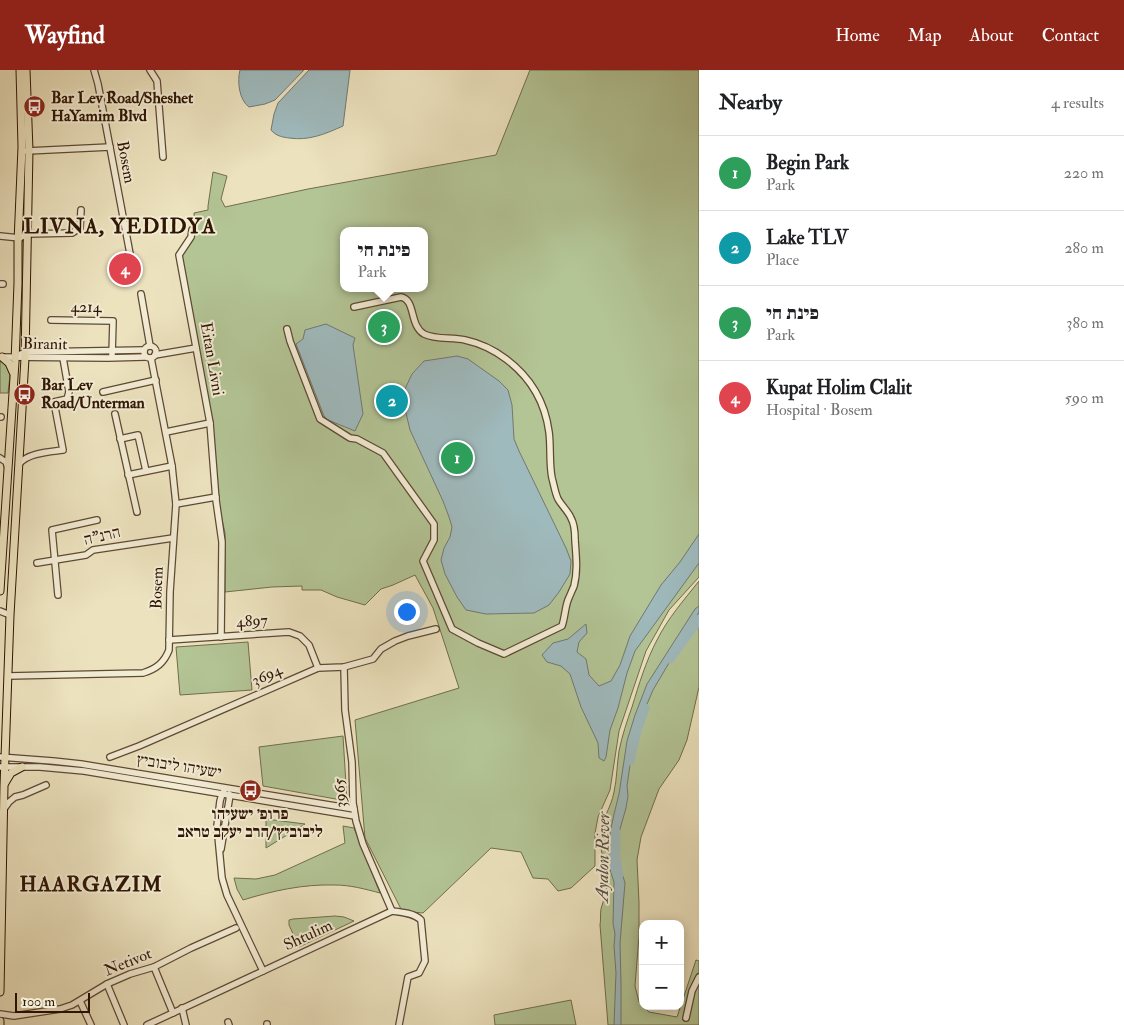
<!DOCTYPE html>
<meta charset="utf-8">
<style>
body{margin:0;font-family:"IM FELL Double Pica","Frank Ruhl Libre",serif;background:#f2f2f2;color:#202124}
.controls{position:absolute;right:15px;bottom:15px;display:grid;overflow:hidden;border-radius:10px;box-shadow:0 2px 12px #0003}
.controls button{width:45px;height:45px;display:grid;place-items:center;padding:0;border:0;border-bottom:1px solid #e0e0e0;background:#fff;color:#202124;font:25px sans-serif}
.scale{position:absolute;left:15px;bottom:12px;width:75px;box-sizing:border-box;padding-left:5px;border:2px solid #2f1603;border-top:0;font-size:14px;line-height:18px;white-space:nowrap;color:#2f1603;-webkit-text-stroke:4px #f3ecd5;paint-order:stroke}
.you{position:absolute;left:406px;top:541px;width:18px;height:18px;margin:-12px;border:4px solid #fff;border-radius:50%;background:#1a73e8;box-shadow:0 0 0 8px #1a73e833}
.badge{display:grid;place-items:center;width:32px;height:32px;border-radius:50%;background:#8f2418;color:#fff;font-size:16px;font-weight:700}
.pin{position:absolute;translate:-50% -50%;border:2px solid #fff;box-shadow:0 1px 5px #0006}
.popup{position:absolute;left:340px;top:157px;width:88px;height:65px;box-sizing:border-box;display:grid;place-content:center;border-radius:10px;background:#fff;filter:drop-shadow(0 1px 4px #0005);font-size:16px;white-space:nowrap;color:#757577}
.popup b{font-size:19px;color:#202124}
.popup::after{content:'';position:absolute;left:50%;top:100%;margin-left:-10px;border:10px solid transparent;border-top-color:#fff}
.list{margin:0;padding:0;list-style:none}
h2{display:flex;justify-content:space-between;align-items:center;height:65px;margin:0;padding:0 20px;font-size:21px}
h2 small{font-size:16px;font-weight:400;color:#757577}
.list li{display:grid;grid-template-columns:32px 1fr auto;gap:15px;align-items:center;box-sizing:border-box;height:75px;padding:0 20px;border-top:1px solid #e0e0e0}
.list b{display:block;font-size:19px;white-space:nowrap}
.list p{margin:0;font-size:16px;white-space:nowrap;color:#757577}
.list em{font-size:16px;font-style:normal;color:#757577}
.map{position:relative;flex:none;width:699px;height:955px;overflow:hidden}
header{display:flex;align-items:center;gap:30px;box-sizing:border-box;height:70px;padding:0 25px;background:#8f2418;color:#fff}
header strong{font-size:24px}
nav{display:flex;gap:28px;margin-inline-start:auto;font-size:18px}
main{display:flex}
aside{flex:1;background:#fff}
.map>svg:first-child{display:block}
.green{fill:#b3c495;stroke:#716d4c;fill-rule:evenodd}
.water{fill:#9fbabd;stroke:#727873}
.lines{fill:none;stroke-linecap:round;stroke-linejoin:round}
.river{stroke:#9fbabd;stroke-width:9}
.minor-casing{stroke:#5e4932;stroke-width:8}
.major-casing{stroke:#2f1603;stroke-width:9}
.minor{stroke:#f3ecd5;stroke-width:5.5}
.major{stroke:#ece2be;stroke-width:7}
.labels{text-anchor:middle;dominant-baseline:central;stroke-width:4;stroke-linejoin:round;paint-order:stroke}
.poi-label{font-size:16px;font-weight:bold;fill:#2f1603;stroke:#f3ecd5;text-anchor:start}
.street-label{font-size:16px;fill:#2f1603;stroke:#f3ecd5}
.water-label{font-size:18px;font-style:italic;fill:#564f44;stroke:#f3ecd5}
.district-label{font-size:21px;font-weight:bold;letter-spacing:1px;fill:#2f1603;stroke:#f3ecd5}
</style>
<header>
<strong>Wayfind</strong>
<nav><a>Home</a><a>Map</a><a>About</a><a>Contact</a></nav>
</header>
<main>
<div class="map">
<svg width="699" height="955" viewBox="0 0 699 955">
<rect width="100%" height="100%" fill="#ece2be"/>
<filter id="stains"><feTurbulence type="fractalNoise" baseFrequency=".004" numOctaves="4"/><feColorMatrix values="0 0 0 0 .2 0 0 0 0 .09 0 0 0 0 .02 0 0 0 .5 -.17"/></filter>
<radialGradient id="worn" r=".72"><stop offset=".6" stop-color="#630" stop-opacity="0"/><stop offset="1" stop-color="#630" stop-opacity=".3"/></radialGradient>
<g class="green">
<path d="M530,0H699V507L669,540L646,581L619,661L610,720L598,747L595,763V796L571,818L558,821L548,809L533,808L521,782L491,778L423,843L402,841L365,768L355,650L459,618L433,538L415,505L393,515L381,519L365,535L337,527L321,520H302V516L272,517L225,522V463L217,427L212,353L181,185C195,169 195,164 194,143L208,140V136L213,102L227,106L221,129L225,137L308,119L496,85ZM344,161H424V218H344Z"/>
<path d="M0,291L5,294L10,305L8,323H0Z"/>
<path d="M699,511V617L687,670L679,690L659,719L641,767L637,790L639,832V866L635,916L639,932L649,942L677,947L696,890L699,891V955H608L600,855C601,850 600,844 601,839C603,831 607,822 607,814C608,798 600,784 600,769C600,751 611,739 614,722C617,708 617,694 619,681C622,666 627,651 632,637C639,614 646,591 657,570C668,548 684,530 699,511Z"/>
<path d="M248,572L252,620L180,625L176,577Z"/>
<path d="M343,666L347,731L263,716L259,677Z"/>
<path d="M266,749L305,754L266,778Z"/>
<path d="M343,756L354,758L380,823C365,819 350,815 335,815C303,814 272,821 243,830L237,819L234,808L256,809L275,805L345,773Z"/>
<path d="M335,846L344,847L354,851L299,877L289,855V850L293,849Z"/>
<path d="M571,930L576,955H495L494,945Z"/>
</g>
<g class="water">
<path d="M240,0H304L275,30L265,34L249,37C239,30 237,11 240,0Z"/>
<path d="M309,0H350L343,56C325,64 309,71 289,68C282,67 276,66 271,60L274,44L278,33Z"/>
<path d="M326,254L355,268L353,275L363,344L355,361L328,350L324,346L296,274L303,269L305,260Z"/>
<path d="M457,286L468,289L499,311L508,320L512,335L514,369L519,381L566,478L571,491L570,504L559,522L549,535L534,543L486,544L466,540L457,527L445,504L441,490L444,478L450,467L452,457L449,447L443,431L410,360L405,339L404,321L412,304L424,291Z"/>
<path d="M699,464V493L635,581L627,603L618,638L610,660L606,687L604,691L599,688L598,673L581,637L570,604L561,596L547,592L542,585L553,573L568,569L586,554L587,563L579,572L577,582L586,589L589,605L599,616L611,611L620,595L630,566L661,515L680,492Z"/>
<path d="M699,536V542L653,620L633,667L631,688L627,716L628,726L626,738L618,766L614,784V788L623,806L625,813L620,873L621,913V955H614L616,903L614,876L615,864L613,853L614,812L607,791L610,763L614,744L619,724L627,671L635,645L647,614L695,539Z"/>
</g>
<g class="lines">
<g class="river">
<path d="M670,589L699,549"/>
<path d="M630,691L637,661L645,638"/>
<path d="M616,762V787L619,806"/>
</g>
<defs>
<g id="minor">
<path d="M94,0L98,14L131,189"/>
<path d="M150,0L157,11L163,87"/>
<path d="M27,81L110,77"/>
<path d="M192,160L191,167L179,185L210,353L216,430L222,472L221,567"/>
<path d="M0,166L20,168"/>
<path d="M19,168L28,164L72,163L80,158L81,140"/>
<path d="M0,214H3"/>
<path d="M141,224L150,276"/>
<path d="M51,250L113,251L112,285"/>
<path d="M287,259L290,271L320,349L350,368L357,369L383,383L434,454V470L423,491L452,559L478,573L504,584L562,556C565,547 565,538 568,530C570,525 572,521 574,516C578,501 576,485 575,470C575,463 575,455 571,448C568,441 562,436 558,429C555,423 554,415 552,408C549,393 551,377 549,362C545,332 530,307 506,289C494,280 479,273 465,270C452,267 436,270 424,264C409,255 416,230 401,227L354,237"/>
<circle cx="150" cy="282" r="6"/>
<path d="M21,284L29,282L144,280"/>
<path d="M155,285L196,278"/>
<path d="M0,287L108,288L145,287"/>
<path d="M103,322L156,310"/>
<path d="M115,344L137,442"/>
<path d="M0,347H1"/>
<path d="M166,362L210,353"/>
<path d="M120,369L138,365L146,401"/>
<path d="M0,388L6,392L8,398"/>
<path d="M19,394C28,383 48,382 63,380L54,332L67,329L69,322L63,288"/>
<path d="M128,405L172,396"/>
<path d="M176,434L216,427"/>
<path d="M37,493L86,485L93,480L173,468"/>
<path d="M58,525L52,460L97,450"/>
<path d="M0,541L10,545"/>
<path d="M169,570L289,562L300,566L309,575L318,598"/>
<path d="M344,597L345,640L352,692L353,733L356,751L363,774L392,841"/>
<path d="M8,606L143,603C156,599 164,593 169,580L170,522L176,434L172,396L151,288"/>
<path d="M0,687L53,691L81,694L354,739"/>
<path d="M110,687L139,676L318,598L344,597L373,589L381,579L395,571L408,566L436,559"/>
<path d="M0,697H40L84,701L355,746"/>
<path d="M224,721L222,724L220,731L217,756L222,808L227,825L263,901"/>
<path d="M4,739L9,732L15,727L23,725L46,715"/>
<path d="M221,779L230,725L229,724"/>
<path d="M154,897L173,943"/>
<path d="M107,914L124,955"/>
<path d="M80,931L91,955"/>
<path d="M182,938L186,955"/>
<path d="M0,944L14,946L60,939L72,935L107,914L130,904L154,897L191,878L236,858"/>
<path d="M686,948L692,921L699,907"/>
<path d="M228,952L229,955"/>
<path d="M267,954V955"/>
<path d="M147,955L392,841C401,842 414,843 421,850L425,891L419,903L408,907L399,955"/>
</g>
<g id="major">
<path d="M2,287L9,293L13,302"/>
<path d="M0,521L15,292L18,213V172L22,77L20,0"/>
<path d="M5,713L11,703L22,697"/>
<path d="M0,922L4,716L10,545L25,288L29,80L26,0"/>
<path d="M0,951V955"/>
</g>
</defs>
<use href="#minor" class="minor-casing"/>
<use href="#major" class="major-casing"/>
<use href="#minor" class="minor"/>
<use href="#major" class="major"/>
</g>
<defs>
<symbol id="bus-disc" viewBox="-11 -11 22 22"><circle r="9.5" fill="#8f2418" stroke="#f3ecd5"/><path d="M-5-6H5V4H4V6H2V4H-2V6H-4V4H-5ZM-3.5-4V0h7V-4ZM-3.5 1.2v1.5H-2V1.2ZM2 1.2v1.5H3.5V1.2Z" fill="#fff"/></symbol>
</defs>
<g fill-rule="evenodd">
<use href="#bus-disc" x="22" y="24" width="25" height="25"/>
<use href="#bus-disc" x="12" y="312" width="25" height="25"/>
<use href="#bus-disc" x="238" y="708" width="25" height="25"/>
</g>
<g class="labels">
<g class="poi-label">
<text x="51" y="28">Bar Lev Road/Sheshet<tspan x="51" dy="18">HaYamim Blvd</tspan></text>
<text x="41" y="315">Bar Lev<tspan x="41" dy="18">Road/Unterman</tspan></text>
<text x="250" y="744" text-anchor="middle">פרופ׳ ישעיהו<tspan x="250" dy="18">ליבוביץ׳/הרב יעקב טראב</tspan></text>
</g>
<g class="street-label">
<text transform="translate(126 92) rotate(79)">Bosem</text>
<text transform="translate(86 237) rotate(1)">4214</text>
<text transform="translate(45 274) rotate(1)">Biranit</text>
<text transform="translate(212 289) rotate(80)">Eitan Livni</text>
<text transform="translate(102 466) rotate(-13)">הרנ"ה</text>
<text transform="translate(157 518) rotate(-88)">Bosem</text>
<text transform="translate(252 551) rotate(-4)">4897</text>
<text transform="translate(267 605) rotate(-24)">3694</text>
<text transform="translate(179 696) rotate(9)">ישעיהו ליבוביץ</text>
<text transform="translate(340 723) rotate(-93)">3965</text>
<text transform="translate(308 865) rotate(-25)">Shtulim</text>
<text transform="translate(128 892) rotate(-22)">Netivot</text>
</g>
<g class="water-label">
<text transform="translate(603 787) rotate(-89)">Ayalon River</text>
</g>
<g class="district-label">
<text x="120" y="156">LIVNA, YEDIDYA</text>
<text x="91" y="814">HAARGAZIM</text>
</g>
</g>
<rect width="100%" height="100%" filter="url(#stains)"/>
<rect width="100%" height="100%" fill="url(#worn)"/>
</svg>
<div class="controls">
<button>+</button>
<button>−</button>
</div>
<div class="scale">100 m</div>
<div class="you"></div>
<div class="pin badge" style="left:457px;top:388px;background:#2e9e5b">1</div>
<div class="pin badge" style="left:392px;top:331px;background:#0f9aa8">2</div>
<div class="pin badge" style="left:384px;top:257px;background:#2e9e5b">3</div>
<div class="popup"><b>פינת חי</b>Park</div>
<div class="pin badge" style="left:125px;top:199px;background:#e0444e">4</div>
</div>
<aside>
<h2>Nearby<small>4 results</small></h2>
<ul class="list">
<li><span class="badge" style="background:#2e9e5b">1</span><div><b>Begin Park</b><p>Park</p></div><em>220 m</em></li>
<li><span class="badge" style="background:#0f9aa8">2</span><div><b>Lake TLV</b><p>Place</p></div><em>280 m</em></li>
<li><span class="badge" style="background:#2e9e5b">3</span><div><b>פינת חי</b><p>Park</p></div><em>380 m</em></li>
<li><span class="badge" style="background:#e0444e">4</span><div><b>Kupat Holim Clalit</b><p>Hospital · Bosem</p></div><em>590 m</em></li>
</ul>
</aside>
</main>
